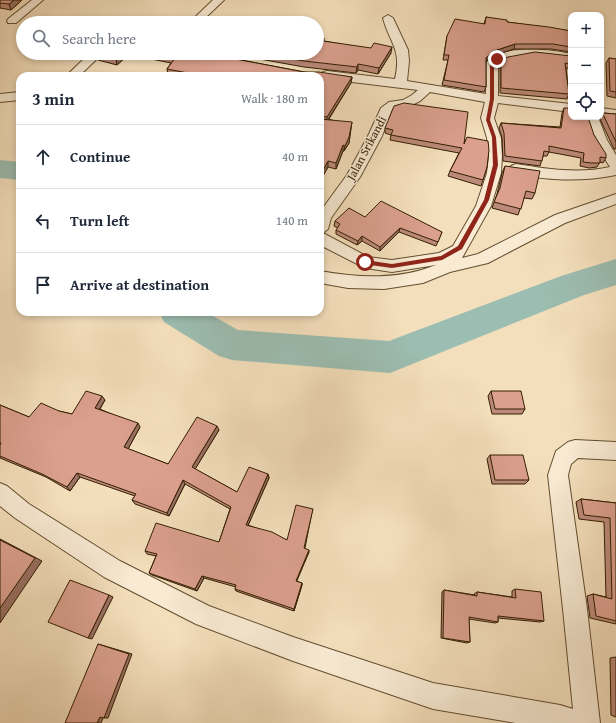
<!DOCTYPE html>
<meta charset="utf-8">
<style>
body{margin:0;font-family:"Gentium Book Plus",serif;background:#f6f6f7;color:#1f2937}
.controls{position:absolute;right:12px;top:12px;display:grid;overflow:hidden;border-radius:8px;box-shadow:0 2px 6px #0003}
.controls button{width:36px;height:36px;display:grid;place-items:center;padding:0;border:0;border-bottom:1px solid #e0e1e3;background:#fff;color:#1f2937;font:20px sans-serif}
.stop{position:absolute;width:12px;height:12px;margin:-9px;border:3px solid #8f2418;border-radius:50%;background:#fff}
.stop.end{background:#8f2418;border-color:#fff;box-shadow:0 1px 4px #0008}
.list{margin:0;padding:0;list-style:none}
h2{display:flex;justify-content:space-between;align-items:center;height:52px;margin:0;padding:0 16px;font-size:17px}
h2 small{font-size:13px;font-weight:400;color:#747a83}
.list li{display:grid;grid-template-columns:26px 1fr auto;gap:12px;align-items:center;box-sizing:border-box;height:64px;padding:0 16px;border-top:1px solid #e0e1e3}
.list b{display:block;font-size:15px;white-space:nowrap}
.list em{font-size:13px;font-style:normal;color:#747a83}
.icon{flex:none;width:22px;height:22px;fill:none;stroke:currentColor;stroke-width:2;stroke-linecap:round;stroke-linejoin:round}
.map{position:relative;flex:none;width:616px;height:723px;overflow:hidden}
.search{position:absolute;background:#fff;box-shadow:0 2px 6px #0003;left:16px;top:16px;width:308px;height:44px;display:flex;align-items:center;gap:10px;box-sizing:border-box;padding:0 14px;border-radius:22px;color:#747a83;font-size:15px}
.panel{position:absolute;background:#fff;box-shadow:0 2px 6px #0003;left:16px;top:72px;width:308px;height:244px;border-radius:12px}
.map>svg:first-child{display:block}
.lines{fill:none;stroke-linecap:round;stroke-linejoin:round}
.river{fill:#9cbdb1;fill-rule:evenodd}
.street-casing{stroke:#634e2f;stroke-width:2}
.street{fill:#f8ead3;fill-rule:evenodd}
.wall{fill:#bc8a7a;stroke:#331e00}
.shaded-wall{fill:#997063;stroke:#331e00}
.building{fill:#dba08e;stroke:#331e00}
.route{fill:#8f2418}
.labels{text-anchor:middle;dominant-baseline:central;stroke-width:3;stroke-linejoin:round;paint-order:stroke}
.far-street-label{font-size:12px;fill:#331e00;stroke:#f8ead3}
</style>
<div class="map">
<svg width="616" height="723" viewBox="0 0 616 723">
<rect width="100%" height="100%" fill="#f4dfbc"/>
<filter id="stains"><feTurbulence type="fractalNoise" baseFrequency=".005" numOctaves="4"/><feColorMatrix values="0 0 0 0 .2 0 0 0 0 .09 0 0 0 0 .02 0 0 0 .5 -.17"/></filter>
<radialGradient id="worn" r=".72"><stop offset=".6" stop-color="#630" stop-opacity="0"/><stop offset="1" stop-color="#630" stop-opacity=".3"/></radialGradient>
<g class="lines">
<g class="river">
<path d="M0,160L20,162V180L0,178Z"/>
<path d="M616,259V285L584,295L390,373L232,360L219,356L164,322L159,312H206L238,330L389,341L561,276Z"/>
</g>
<defs>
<g id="street">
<path d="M32,0H43L16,23H8L7,21L8,19Z"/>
<path d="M213,0H224L200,23H189Z"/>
<path d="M388,15L393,18L408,50L409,61L407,81L486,94V63C500,44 551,49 571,54V60C549,55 518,52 498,64V96L571,104V112L498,103L494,118L501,138L502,156L501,173L491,206L462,258L478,254L555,215L616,194V204L565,223L488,263L450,272L423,283L384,289L348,288L320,283V271C359,278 399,280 436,265L392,272L365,268L320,245V212L347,175L368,136L381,108L389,102L403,100L412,95L418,90L327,79L323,78L321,75L323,72L327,71L395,79C402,49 390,44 383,18ZM430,92L485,102L481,118L487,138L489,156L487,173L476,206L453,246L439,253L392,260L368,257L323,233L328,229L331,218L360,177L382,136L392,110L410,106L420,101Z"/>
<path d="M90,53H103L79,76H66Z"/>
<path d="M20,92V100L0,102V94Z"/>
<path d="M601,108L616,110V118L601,116Z"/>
<path d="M586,117H598L607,140L616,155V175C582,182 544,181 511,172L509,169L511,166L516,164C547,169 579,174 610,167L593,140Z"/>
<path d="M575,440L616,442V460L578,458L571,464L568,475L587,609L600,723H516L433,709L293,661L196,624L104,577L15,518L0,506V483L7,486L29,504L120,561L209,606L293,637L433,683L560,705L573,709L563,609L548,475L556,451L568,442Z"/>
</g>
</defs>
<use href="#street" class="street-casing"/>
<use href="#street" class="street"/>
</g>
<g class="wall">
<path d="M0,0H22L11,10L0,8Z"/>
<path d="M486,17L507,22L571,31V52L551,49H514L492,56L486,62V87L484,92L442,85L448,60H443L447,36L484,24Z"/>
<path d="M324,38V41L391,53L378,74L358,70L356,73L304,67L226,53H317Z"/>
<path d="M130,53L117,65L98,60L96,54Z"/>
<path d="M132,53H204L304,72L352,77L351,83L329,119L351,127L349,143L344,151H343L336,169L328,167L320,181V76H174L168,75L167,69L171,63L132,55Z"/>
<path d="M571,56V69L566,68L569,94L567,99L500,93V65L501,60Z"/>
<path d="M609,58L616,59V98L607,96L606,63Z"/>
<path d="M564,108L594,135L606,158L603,163L600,162L597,167L589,168L580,166L581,158L549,152L547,156H543L540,166L503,161L502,138L499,128L501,123L560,127L562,113Z"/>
<path d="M601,110L603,113L616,114V149H614L599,117H601Z"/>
<path d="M385,128L464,144L487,167L481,186L448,176L450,171L459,153L390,140L391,135L385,133Z"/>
<path d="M505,166L535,193L532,199L524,198L518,215L492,208L497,194L502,173Z"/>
<path d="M365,217L442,232L436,246L399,232L380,251L362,241L357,245L336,234V230L338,228L334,226L335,221Z"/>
<path d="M491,391L525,409L522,414H492L488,396Z"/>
<path d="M105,400L100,409L140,427L128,449L168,464L219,430L195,469L237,492L268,474L269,478L248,525L287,540L313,509L312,512L305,548L309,552L296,581L302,583V585L294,611L236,591L235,589L236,587L204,578L197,591L152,575L149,573L156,556L147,554L145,551L219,542L230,509L185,484L169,516L135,504L132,500L135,496L80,477L70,491L46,477L0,458V405L29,417L59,411L72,414Z"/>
<path d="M490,455L529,480L525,484H492L487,459Z"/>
<path d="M581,499L616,503V624L590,618L587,596L593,594L606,597L604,522L579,519L576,502Z"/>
<path d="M515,589L544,621L540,622L498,618V622L495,623L469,619L470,642L467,643L441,638L442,592L444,590L475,595L474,594L477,592L512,597V591Z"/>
<path d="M616,657V717L611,715L610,658Z"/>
</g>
<g class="shaded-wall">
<path d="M14,0H22L11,10L9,4Z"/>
<path d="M515,44L514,49L492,56L484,63L486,58L494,51Z"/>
<path d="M392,47L391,53L378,74L379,68Z"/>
<path d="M122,53H130L117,65L116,59Z"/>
<path d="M358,64V70L356,73L357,67Z"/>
<path d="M352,77L351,83L326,123L327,117Z"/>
<path d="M352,122L349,143L344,151L345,146Z"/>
<path d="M343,145V151L336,169V163Z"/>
<path d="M328,161V167L320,181V176Z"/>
<path d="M400,228L399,232L380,251V247Z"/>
<path d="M362,236V241L357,245L358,241Z"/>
<path d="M102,396L105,400L98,412L95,408Z"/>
<path d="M138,423L140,427L127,451L124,447Z"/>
<path d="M217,426L219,430L194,471L192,467Z"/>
<path d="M77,473L80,477L70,491L67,487Z"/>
<path d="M268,474L269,478L247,528L246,525Z"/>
<path d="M183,480L185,484L169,516L167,513Z"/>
<path d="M0,539L42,561L0,623Z"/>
<path d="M309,550V552L296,583V581Z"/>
<path d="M202,576L204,578L197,591L195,589Z"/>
<path d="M302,583V585L294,611V609Z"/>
<path d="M109,595L113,597L92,639L88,638Z"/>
<path d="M98,644L132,654L108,718H104Z"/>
<path d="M104,716L101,723H97L100,717Z"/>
</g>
<g class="building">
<path d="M0,0H14L9,4L0,3Z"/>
<path d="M486,17L507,20V22L549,27L571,31V47L553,44H515L494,51L486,58V87L444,80L449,55H444L447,36L455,19L485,24Z"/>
<path d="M163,18L189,23H158Z"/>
<path d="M317,37L324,38L323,41L371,48L374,43L392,47L379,68L358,64L357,67L304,61L260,53H317Z"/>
<path d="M535,52L571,56V64L565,63L569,94L501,88V60L508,57Z"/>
<path d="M97,53H122L116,59L96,54Z"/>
<path d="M149,53H204L304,72H319L352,77L327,117L320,116V76H186L188,73L167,69L175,58Z"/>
<path d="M609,58L616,59V92L610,91Z"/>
<path d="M404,103L468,112L464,144L467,137L488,141L489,150L487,167L483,180L450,171L462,148L391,135L393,130L385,128L394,106Z"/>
<path d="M564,108H571V117H588L594,135L606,154V158L600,157V163H591L583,162L584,153L549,146V152L544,151L542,161L505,156L504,133L501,123L561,128Z"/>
<path d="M601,110H602L603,113L616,114V142Z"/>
<path d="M320,119L352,122L349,137L345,146L343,145L336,163L328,161L320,176Z"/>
<path d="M505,166L540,171L535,193L526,191L521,209L494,202L500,188Z"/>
<path d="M381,201L442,232L438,242L400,228L380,247L362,236L358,241L336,230L340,224L335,221L349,208L365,217Z"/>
<path d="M86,391L102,396L95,408L138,423L124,447L168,464L197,417L217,426L192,467L237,492L249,467L268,474L246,525L272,532L287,540L296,505L313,509L304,548L309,550L296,581L302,583L294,609L235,589L236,585L202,576L195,589L149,573L157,554L145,551L156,523L219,542L231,507L183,480L167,513L132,500L136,494L77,473L67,487L42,474L0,456V445L1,443H0V405L29,417L41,403L59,411L72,414Z"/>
<path d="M491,391H521L525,409H495Z"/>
<path d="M490,455H523L529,480H495Z"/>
<path d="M581,499L616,503V621L596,616L593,594L612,599L610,518L584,515Z"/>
<path d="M0,540L35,558L0,608Z"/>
<path d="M70,580L109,595L88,638L48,622Z"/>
<path d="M515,589L541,592L544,621L498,616V622L469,617L470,642L443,638L444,590L477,596V592L516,598Z"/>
<path d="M98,644L129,654L104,718L100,717L97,723H65Z"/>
</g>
<path class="route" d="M495,58L499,59L494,63V99L490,120L496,137L498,165L489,200L462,249L442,260L392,268L363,264L362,262L365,260L392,264L441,256L458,246L484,200L493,165L492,137L486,120L490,99V63Z"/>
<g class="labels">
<g class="far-street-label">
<text transform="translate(366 148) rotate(-62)">Jalan Srikandi</text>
</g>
</g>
<rect width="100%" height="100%" filter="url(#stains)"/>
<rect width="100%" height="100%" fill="url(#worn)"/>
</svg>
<div class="controls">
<button>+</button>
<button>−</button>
<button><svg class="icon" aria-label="locate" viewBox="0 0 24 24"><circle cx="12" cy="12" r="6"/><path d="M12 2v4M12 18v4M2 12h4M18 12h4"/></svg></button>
</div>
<div class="stop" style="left:365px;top:262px"></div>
<div class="stop end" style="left:497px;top:59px"></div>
<div class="search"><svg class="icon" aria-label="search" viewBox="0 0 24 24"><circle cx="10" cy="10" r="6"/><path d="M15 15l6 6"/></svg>Search here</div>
<section class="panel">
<h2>3 min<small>Walk · 180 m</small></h2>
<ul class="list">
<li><svg class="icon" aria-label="ahead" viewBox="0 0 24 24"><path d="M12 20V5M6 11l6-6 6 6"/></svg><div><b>Continue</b></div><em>40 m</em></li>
<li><svg class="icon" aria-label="left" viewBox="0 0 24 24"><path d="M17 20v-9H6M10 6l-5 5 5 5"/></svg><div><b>Turn left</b></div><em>140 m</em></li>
<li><svg class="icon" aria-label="arrive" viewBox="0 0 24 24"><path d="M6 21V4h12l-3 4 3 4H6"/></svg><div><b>Arrive at destination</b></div></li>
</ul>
</section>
</div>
